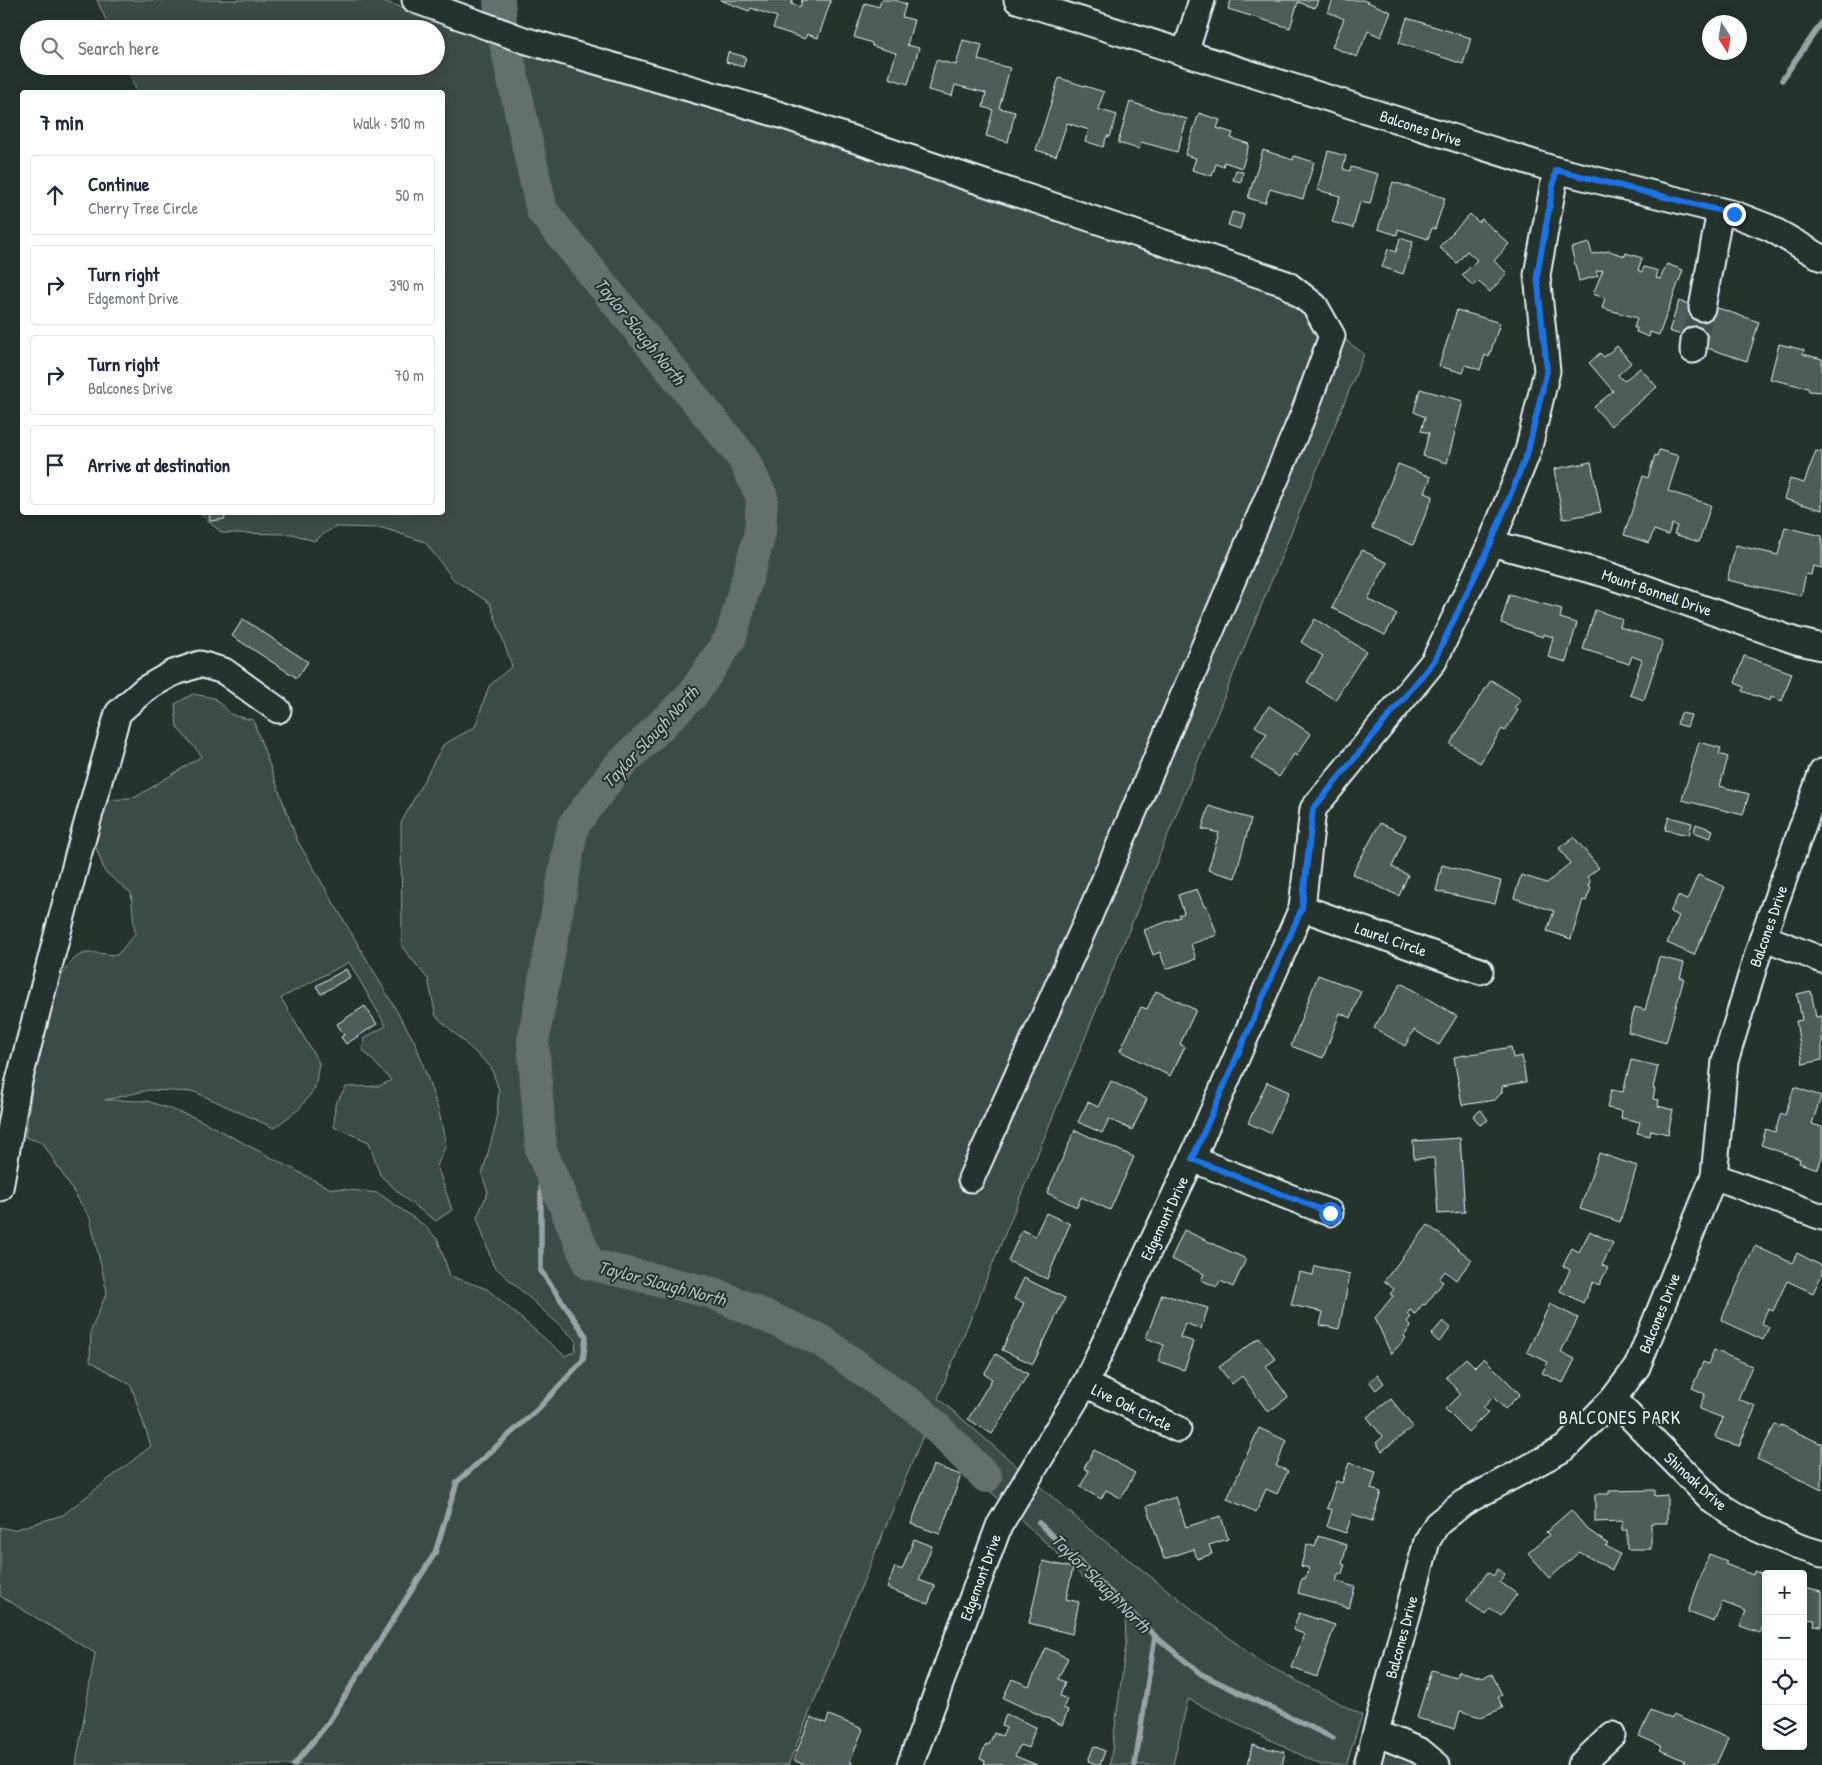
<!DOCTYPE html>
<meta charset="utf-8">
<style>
body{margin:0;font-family:"Patrick Hand",sans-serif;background:#f6f6f7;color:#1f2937}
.controls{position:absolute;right:15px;bottom:15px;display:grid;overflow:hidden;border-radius:5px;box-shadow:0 2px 12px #0003}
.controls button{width:45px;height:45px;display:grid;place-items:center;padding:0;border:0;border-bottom:1px solid #e0e1e3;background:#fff;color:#1f2937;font:25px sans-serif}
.compass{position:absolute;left:1702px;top:15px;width:45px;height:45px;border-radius:50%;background:#fff;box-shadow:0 2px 12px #0003;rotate:168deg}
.stop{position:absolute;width:15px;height:15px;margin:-11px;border:4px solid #1a73e8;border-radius:50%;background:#fff}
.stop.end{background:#1a73e8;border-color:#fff;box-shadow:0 1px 5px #0008}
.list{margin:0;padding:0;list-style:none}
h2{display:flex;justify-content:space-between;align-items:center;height:65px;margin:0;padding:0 20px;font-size:21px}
h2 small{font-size:16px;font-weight:400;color:#747a83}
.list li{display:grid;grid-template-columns:32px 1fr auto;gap:15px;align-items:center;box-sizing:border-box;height:80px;margin:0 10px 10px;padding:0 10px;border:1px solid #e0e1e3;border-radius:5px}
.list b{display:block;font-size:19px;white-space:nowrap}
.list p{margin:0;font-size:16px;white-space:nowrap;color:#747a83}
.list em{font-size:16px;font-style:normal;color:#747a83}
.icon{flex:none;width:28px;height:28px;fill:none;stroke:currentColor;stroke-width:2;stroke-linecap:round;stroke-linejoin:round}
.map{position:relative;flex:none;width:1822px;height:1765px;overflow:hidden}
.search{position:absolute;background:#fff;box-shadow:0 2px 12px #0003;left:20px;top:20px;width:425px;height:55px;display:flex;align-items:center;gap:12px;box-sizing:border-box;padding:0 18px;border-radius:28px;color:#747a83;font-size:19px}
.panel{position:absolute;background:#fff;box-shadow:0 2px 12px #0003;left:20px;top:90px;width:425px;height:425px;border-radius:5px}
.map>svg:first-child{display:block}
.green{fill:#3e4b47;stroke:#939ea0}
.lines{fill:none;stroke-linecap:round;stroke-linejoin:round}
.stream{stroke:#98a3a5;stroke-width:5.5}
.river{stroke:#636f6d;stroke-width:32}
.building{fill:#505c59;stroke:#e8f1f8}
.minor-tunnel{stroke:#43504b;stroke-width:25;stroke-dasharray:25 12;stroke-linecap:butt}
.minor-casing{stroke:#e8f1f8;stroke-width:29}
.minor{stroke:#26332d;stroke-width:25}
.route{stroke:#1a73e8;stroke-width:6}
.labels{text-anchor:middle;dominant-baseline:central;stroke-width:4;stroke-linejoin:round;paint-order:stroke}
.street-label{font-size:16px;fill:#e8f1f8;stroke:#26332d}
.water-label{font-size:18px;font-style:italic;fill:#b3bdc0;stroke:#26332d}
.neighbourhood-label{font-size:18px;letter-spacing:1px;fill:#e8f1f8;stroke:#26332d}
</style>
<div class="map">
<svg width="1822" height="1765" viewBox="0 0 1822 1765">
<rect width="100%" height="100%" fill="#26332d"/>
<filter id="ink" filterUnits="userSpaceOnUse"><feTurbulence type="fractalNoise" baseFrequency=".02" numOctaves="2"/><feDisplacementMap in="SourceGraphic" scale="10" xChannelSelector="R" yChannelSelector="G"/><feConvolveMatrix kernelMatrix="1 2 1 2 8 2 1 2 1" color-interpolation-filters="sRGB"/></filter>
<g filter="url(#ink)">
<g class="green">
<path d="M97,0H379L1288,291L1319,320L1364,354L938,1398L1088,1528L1259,1661L1362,1715L1346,1765H1321L1188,1699L1173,1765H1110L1126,1644L1125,1616L925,1431L788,1765H76L95,1653L0,1596V1527L13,1530L63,1515L151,1446L131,1385L90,1361L91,1330L107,1292L90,1218L43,1143L25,1137C31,1101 45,965 83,954C92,951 108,955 117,955L135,934L131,893L105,872L90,830L100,802L136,797L202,756L177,727L175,704L193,694L214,698L232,715L253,720L297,840L416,1044L439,1112L446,1145L437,1166L452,1210L436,1221L408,1201L380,1175L369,1142L334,1127L335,1105L346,1087L380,1086L391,1080L363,1050L364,1038L386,1026L349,962L281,998L319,1063L315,1088L299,1109L274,1128L195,1092L149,1090L105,1100L147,1101L196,1118L329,1188L378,1193L424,1225L438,1240L450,1276L487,1289L565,1356L575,1351L576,1340L493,1265L477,1217L488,1192L482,1175L496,1124L499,1090L491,1067L436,1016L428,979L402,947L401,823L443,745L475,727L489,686L512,666L490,603L454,580L425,542L383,528L334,527L314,541L293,534L222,533L199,513L442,512V92H137L126,66H436V29H110Z"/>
<path d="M1382,1744L1423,1765H1377Z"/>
</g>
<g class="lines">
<g class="stream">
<path d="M1782,80L1822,22"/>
<path d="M1039,1523L1155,1636L1135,1765"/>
<path d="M1155,1636L1201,1674L1333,1738"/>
<path d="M294,1765L328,1723L435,1553L457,1482L539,1408L583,1360L586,1336L541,1271V1150"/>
</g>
<path class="river" d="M499,0L501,24L542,211L743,458L762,497L760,533L731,637L693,694L616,769L573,826L533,1041L541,1150L589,1264L713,1293L820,1340L919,1410L986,1477"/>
</g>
<g class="building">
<path d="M720,0H793L791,4L800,7L802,0H831L818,38L807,34L805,39L773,28L777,17L751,8L749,11Z"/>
<path d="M881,0H895L906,4L902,17L914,20L907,45L919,48L908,84L889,78L896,53L872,46V43L854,37L865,3L879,7Z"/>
<path d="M1231,0H1318L1315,8L1298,2L1290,28L1228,9Z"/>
<path d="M1333,0H1363L1391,12L1381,37L1368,31L1357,57L1332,47L1344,19L1328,12Z"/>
<path d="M1407,18L1471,38L1463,64L1399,43Z"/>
<path d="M963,40L982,45L978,60L1010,68L999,108L1015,112L1008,142L986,136L993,110L983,107L986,93L955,85L952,96L928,90L936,60L956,65Z"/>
<path d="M728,52L746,57L743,67L726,62Z"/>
<path d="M1059,78L1104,92L1098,109L1117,115L1110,137L1107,136L1103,147L1085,141L1089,130L1067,123L1056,156L1036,150Z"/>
<path d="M1130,102L1187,119L1177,152L1141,142L1139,149L1118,143Z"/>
<path d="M1199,113L1220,120L1217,128L1233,133L1231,138L1249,144L1242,168L1224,162L1223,167L1216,164L1212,176L1192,170L1196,158L1185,155Z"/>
<path d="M1263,150L1293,160L1294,156L1314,162L1303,199L1270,189L1265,203L1248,198Z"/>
<path d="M1328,151L1346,156L1343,169L1350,171L1351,167L1378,174L1370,204L1360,202L1353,228L1332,222L1340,196L1317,190Z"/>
<path d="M1236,170L1243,172L1241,182L1233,180Z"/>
<path d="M1393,182L1445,198L1435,229L1432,228L1428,239L1398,229L1397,235L1378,229Z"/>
<path d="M1232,212L1244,215L1240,229L1228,225Z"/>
<path d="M1470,214L1478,222L1482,219L1509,244L1494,261L1507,273L1490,292L1478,281L1473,286L1462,275L1477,260L1467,251L1457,263L1439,247Z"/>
<path d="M1400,238L1413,242L1403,274L1382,267L1388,249L1396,252Z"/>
<path d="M1589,243L1592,254L1609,251L1625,256L1626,253L1642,258L1638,270L1642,272L1644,267L1658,271L1656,278L1660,279L1667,264L1683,270L1659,335L1650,332L1649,337L1636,332L1637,328H1634L1637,318L1602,308L1605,298L1593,294L1603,270L1596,271L1598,276L1579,281L1571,248Z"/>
<path d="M1679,301L1710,311L1712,306L1759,322L1747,361L1698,345L1699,341L1669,331Z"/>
<path d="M1457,310L1500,323L1489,357L1485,355L1480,370L1466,365L1463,373L1439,366Z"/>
<path d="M1779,344L1804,350L1803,354L1822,359V392L1809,391L1808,388L1770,379Z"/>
<path d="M1617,346L1631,363L1618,375L1624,381L1640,368L1657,387L1611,426L1594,407L1613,391L1589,363L1600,353L1604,357Z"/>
<path d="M1420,389L1463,401L1447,463L1423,456L1429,433L1421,431L1425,417L1414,412Z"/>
<path d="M1659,450L1679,456L1668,491L1711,505L1699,542L1674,534L1677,526L1672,524L1668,535L1654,530L1649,543L1624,535L1643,476L1648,478L1655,455L1657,456Z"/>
<path d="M1816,451L1822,452V510L1784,499L1790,479L1804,483Z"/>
<path d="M1591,462L1601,512L1563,519L1554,469Z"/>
<path d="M1398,464L1431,477L1425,493L1433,496L1413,545L1372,528Z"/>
<path d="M209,512H224L225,519L210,521Z"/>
<path d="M1785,527L1822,536V568L1813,566L1811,575L1806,574L1801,596L1727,580L1736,545L1778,555Z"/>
<path d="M1362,550L1387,563L1368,599L1397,614L1385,635L1332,608Z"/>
<path d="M1509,595L1562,609L1560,618L1577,623L1566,662L1548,657L1553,637L1543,634V637L1501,623Z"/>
<path d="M1595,610L1622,619L1620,627L1663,641L1644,700L1630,695L1642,660L1632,656L1629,664L1583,649Z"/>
<path d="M243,619L308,662L297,678L232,636Z"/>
<path d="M1315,619L1366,651L1335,700L1307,682L1323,656L1301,642Z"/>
<path d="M1744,656L1792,673L1782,701L1771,697L1770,701L1742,691L1744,687L1735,683Z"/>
<path d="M1491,680L1521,699L1514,708L1518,710L1505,731L1502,729L1480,763L1450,744Z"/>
<path d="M1269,706L1311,734L1296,756L1294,754L1279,777L1251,758L1267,734L1255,726Z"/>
<path d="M1681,713L1691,715L1687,727L1677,724Z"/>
<path d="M1699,742L1721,748L1719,754L1728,757L1720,786L1749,794L1743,815L1682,800Z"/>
<path d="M1209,806L1251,819L1235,878L1208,870L1219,833L1202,829Z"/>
<path d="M1669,817L1692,823L1689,835L1665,830Z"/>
<path d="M1380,823L1406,835L1392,867L1408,875L1399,896L1352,874Z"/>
<path d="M1696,824L1713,830L1710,838L1694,832Z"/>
<path d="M1574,837L1599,868L1587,877L1590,881L1588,887L1591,888L1586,901L1583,900L1571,939L1547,931L1554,911L1514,898L1521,875L1547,883L1570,863L1559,848Z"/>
<path d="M1442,865L1501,881L1495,904L1436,891Z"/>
<path d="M1698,875L1725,887L1694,955L1667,943L1679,916L1670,912L1678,896L1687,900Z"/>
<path d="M1197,889L1204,906H1207L1217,935L1191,944L1196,959L1166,969L1160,952L1153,955L1144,930L1180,917L1179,915L1184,913L1178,895Z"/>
<path d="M1659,957L1684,963L1680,978H1684L1666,1043L1628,1032L1635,1007L1645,1010Z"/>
<path d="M346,969L350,977L321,994L316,986Z"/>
<path d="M1318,975L1361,991L1351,1018L1340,1013L1323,1058L1291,1046Z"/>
<path d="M1401,983L1457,1016L1439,1045L1414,1030L1405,1046L1374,1028Z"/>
<path d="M1156,991L1196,1010L1180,1044L1185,1047L1170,1076L1120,1051L1141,1007L1147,1009Z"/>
<path d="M1811,991L1816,1017L1822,1016V1060L1803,1064L1796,1021L1802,1020L1797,994Z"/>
<path d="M365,1006L377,1024L346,1044L341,1037L344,1035L337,1024Z"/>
<path d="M1511,1047L1513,1058L1522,1056L1526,1082L1502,1086V1092L1495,1100L1462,1105L1454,1057Z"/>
<path d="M1631,1060L1658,1066L1653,1088L1655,1089L1653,1099L1659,1100L1658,1106L1673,1110L1668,1134L1651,1130L1650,1136L1637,1133L1640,1122L1621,1118L1622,1111L1607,1108L1611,1090L1623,1092Z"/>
<path d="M1111,1081L1147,1099L1132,1130L1109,1119L1102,1133L1078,1122L1088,1102L1098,1107Z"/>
<path d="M1267,1082L1289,1092L1270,1133L1248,1123Z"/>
<path d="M1794,1087L1821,1096L1812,1124L1822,1127V1156L1818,1169L1799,1163L1800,1159L1761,1145L1766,1129L1775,1132L1781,1113L1785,1115Z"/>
<path d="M1481,1110L1488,1120L1480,1125L1473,1116Z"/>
<path d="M1075,1130L1134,1157L1110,1210L1081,1197L1077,1207L1047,1193Z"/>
<path d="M1460,1138L1465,1212L1438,1214L1434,1158L1414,1159L1413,1141Z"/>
<path d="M1599,1153L1637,1166L1620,1222L1580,1209Z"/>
<path d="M1046,1213L1070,1224L1047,1279L1008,1261L1022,1230L1035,1236Z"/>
<path d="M1428,1225L1472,1260L1456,1280L1445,1271L1439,1279L1443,1282L1425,1305L1423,1304L1415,1314L1410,1310L1407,1314L1411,1317L1407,1322L1411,1326L1404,1336L1406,1338L1391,1354L1375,1318L1393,1296L1390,1294L1394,1289L1384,1281Z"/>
<path d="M1184,1230L1246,1259L1233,1287L1220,1281L1217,1287L1201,1280L1204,1274L1171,1259Z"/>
<path d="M1590,1231L1613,1243L1602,1265L1608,1268L1599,1285L1593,1282L1583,1303L1560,1291L1570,1270L1563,1266L1572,1248L1579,1252Z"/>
<path d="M1755,1246L1792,1263L1797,1253L1822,1266V1274L1813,1293L1787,1281L1773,1311L1768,1309L1761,1323L1769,1327L1763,1340L1721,1320Z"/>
<path d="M1315,1266L1350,1274L1339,1329L1320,1325L1323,1312L1291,1305L1299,1272L1313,1275Z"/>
<path d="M1024,1278L1065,1298L1033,1364L1002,1350L1024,1303L1014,1299Z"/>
<path d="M1162,1294L1208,1308L1201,1329L1185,1323L1180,1337L1194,1342L1184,1370L1158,1361L1164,1345L1146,1338Z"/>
<path d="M1550,1304L1578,1318L1561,1352L1575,1359L1563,1383L1542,1373L1548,1362L1527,1352Z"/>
<path d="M1443,1321L1451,1328L1439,1342L1431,1335Z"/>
<path d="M1259,1338L1276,1359L1266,1366L1288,1397L1268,1412L1242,1376L1232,1384L1219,1367Z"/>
<path d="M1714,1350L1752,1366L1738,1399L1756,1406L1739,1446L1717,1439L1715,1436L1723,1418L1699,1409L1705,1394L1692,1388L1703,1362L1708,1364Z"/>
<path d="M996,1354L1028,1374L992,1434L968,1419L992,1379L984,1374Z"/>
<path d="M1466,1358L1475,1367L1484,1358L1520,1394L1505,1409L1493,1397L1483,1408L1488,1412L1468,1432L1445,1409L1460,1394L1446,1377Z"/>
<path d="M1378,1375L1384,1383L1376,1390L1369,1381Z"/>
<path d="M1391,1399L1413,1427L1382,1451L1376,1443L1383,1437L1367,1417Z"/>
<path d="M1775,1425L1780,1427L1781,1425L1822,1444V1490L1757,1459Z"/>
<path d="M1259,1428L1287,1441L1276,1466L1288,1471L1277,1494L1266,1489L1256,1512L1227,1499Z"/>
<path d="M1094,1450L1135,1473L1121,1498L1106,1490L1101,1499L1080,1487L1089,1471L1084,1468Z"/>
<path d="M1349,1463L1376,1472L1371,1489L1381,1492L1372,1521L1352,1514L1346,1533L1327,1527L1332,1510L1327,1508L1336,1481L1342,1483Z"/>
<path d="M933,1465L961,1475L940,1534L911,1524Z"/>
<path d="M1655,1490V1496L1667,1495V1523H1651V1549H1627V1530H1622V1521L1595,1522V1494H1609V1491Z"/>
<path d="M1176,1497L1186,1527L1221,1516L1228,1539L1209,1545L1212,1554L1197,1559L1194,1549L1164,1559L1147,1506Z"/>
<path d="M1571,1510L1587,1529L1608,1544L1606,1546L1620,1554L1612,1570L1579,1552L1550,1578L1528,1553L1549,1535L1546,1532Z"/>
<path d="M1318,1536L1347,1545L1342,1564L1345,1565L1343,1570L1342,1574L1339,1573L1336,1581L1355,1587L1349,1608L1298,1593L1301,1581L1303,1578L1305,1579L1309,1568L1301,1566L1307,1544L1315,1547Z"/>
<path d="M914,1539L932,1546L919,1580L935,1586L928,1604L887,1588L895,1567L902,1570Z"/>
<path d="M1709,1554L1727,1561L1725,1564L1753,1575L1754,1571L1764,1575L1766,1619L1760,1633L1740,1626L1746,1611L1722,1602L1714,1622L1688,1612Z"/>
<path d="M1043,1561L1073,1568L1066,1599L1079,1602L1072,1634L1029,1623Z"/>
<path d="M1498,1569L1505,1574L1500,1582L1517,1594L1501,1616L1490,1608L1485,1614L1466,1601L1488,1572L1493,1576Z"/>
<path d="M1803,1587L1822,1591V1626L1814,1625L1815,1620L1803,1619Z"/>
<path d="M1299,1613L1335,1625L1317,1677L1292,1668L1304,1634L1293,1630Z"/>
<path d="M1046,1648L1068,1658L1058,1679L1065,1682L1060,1696L1067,1699L1063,1708L1068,1710L1062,1725L1003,1698L1012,1679L1029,1686Z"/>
<path d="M1431,1670L1456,1677L1458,1671L1483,1678L1492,1674L1502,1695L1498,1697L1503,1708L1481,1717L1460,1711L1455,1729L1417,1718Z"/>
<path d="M1651,1710L1672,1719L1673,1715L1728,1738L1716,1765H1689L1684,1763L1685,1761L1660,1750L1662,1746L1639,1736Z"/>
<path d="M1006,1714L1036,1727L1028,1748L1020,1745L1015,1756L1037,1765H984L985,1761L980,1759L986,1744L989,1745L994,1733L1002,1736L1006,1728L1002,1726Z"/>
<path d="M829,1715L863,1729L850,1761L852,1762L851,1765H805L793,1760L811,1717L826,1723Z"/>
<path d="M1252,1745L1285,1752L1282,1765H1248Z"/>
<path d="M1094,1746L1105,1751L1100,1765L1088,1761Z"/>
</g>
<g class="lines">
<path class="minor-tunnel" d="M1694,340L1702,308"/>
<defs>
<g id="minor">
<path d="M415,0L524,40L781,115L1287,284L1315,306L1332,336L1304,413L1087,921L971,1179"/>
<path d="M1017,0L1556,170L1734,214L1770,228L1822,258"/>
<path d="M1185,53L1202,0"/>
<path d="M1702,308L1720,211"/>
<path d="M1693,350L1694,340"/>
<path d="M1491,543L1605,574L1796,641L1822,647"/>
<path d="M1302,908L1480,971"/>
<path d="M1763,937L1822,960"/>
<path d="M1192,1159L1330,1213"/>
<path d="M1714,1176L1822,1217"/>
<path d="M0,1188L18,1085L77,859L118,713L145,689L173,673L200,664L224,671L278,710"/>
<path d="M1085,1384L1178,1429"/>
<path d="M1613,1399L1714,1502L1756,1528L1799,1547L1822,1554"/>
<path d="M1376,1733L1420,1751L1437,1765"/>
<path d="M910,1765L999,1526L1085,1384L1192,1159L1302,908L1313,809L1434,661L1491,543L1528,451L1547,371L1537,275L1556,170"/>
<path d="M1367,1765L1427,1541L1437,1524L1463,1503L1565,1448L1613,1399L1637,1367L1714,1176L1725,1061L1763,937L1822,772"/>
<path d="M1580,1765L1612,1735"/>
</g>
</defs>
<use href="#minor" class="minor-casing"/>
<use href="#minor" class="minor"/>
</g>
</g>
<g class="lines" filter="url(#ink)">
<path class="route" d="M1330,1213L1192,1159L1302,908L1313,809L1434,661L1491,543L1528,451L1547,370L1537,275L1556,170L1734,214"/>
</g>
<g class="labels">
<g class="street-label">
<text transform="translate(1421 128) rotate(18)">Balcones Drive</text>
<text transform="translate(1657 592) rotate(19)">Mount Bonnell Drive</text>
<text transform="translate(1768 926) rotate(-71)">Balcones Drive</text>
<text transform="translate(1391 939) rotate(19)">Laurel Circle</text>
<text transform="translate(1164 1218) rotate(-65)">Edgemont Drive</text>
<text transform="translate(1659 1313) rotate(-68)">Balcones Drive</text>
<text transform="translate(1132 1407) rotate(26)">Live Oak Circle</text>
<text transform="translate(1696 1481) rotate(42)">Shinoak Drive</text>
<text transform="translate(980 1577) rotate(-70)">Edgemont Drive</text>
<text transform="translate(1401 1637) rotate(-75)">Balcones Drive</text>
</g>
<g class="water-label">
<text transform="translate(640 331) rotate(51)">Taylor Slough North</text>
<text transform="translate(650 737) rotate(-47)">Taylor Slough North</text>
<text transform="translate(662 1283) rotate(15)">Taylor Slough North</text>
<text transform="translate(1101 1583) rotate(45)">Taylor Slough North</text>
</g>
<g class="neighbourhood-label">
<text x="1620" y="1417">BALCONES PARK</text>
</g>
</g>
</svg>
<div class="controls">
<button>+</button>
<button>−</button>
<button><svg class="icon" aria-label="locate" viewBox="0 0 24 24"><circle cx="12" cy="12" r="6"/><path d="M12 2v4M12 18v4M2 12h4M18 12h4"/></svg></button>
<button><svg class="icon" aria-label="layers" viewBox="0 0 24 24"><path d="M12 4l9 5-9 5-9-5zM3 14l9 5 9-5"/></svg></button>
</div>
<svg class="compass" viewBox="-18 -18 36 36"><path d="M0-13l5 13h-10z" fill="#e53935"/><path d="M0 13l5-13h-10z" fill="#747a83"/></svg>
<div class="stop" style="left:1330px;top:1213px"></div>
<div class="stop end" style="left:1734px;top:214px"></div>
<div class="search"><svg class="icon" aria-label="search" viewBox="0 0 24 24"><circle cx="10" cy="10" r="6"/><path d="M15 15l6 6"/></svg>Search here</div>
<section class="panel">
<h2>7 min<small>Walk · 510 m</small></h2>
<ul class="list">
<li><svg class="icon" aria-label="ahead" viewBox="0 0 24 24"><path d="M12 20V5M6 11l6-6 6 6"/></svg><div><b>Continue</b><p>Cherry Tree Circle</p></div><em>50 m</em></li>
<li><svg class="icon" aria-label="right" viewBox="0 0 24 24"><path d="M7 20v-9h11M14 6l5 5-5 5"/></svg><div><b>Turn right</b><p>Edgemont Drive</p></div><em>390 m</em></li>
<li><svg class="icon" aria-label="right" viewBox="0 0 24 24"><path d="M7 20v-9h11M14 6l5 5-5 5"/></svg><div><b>Turn right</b><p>Balcones Drive</p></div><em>70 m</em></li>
<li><svg class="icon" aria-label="arrive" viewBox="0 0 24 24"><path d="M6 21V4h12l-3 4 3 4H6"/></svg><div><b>Arrive at destination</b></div></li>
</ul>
</section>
</div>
